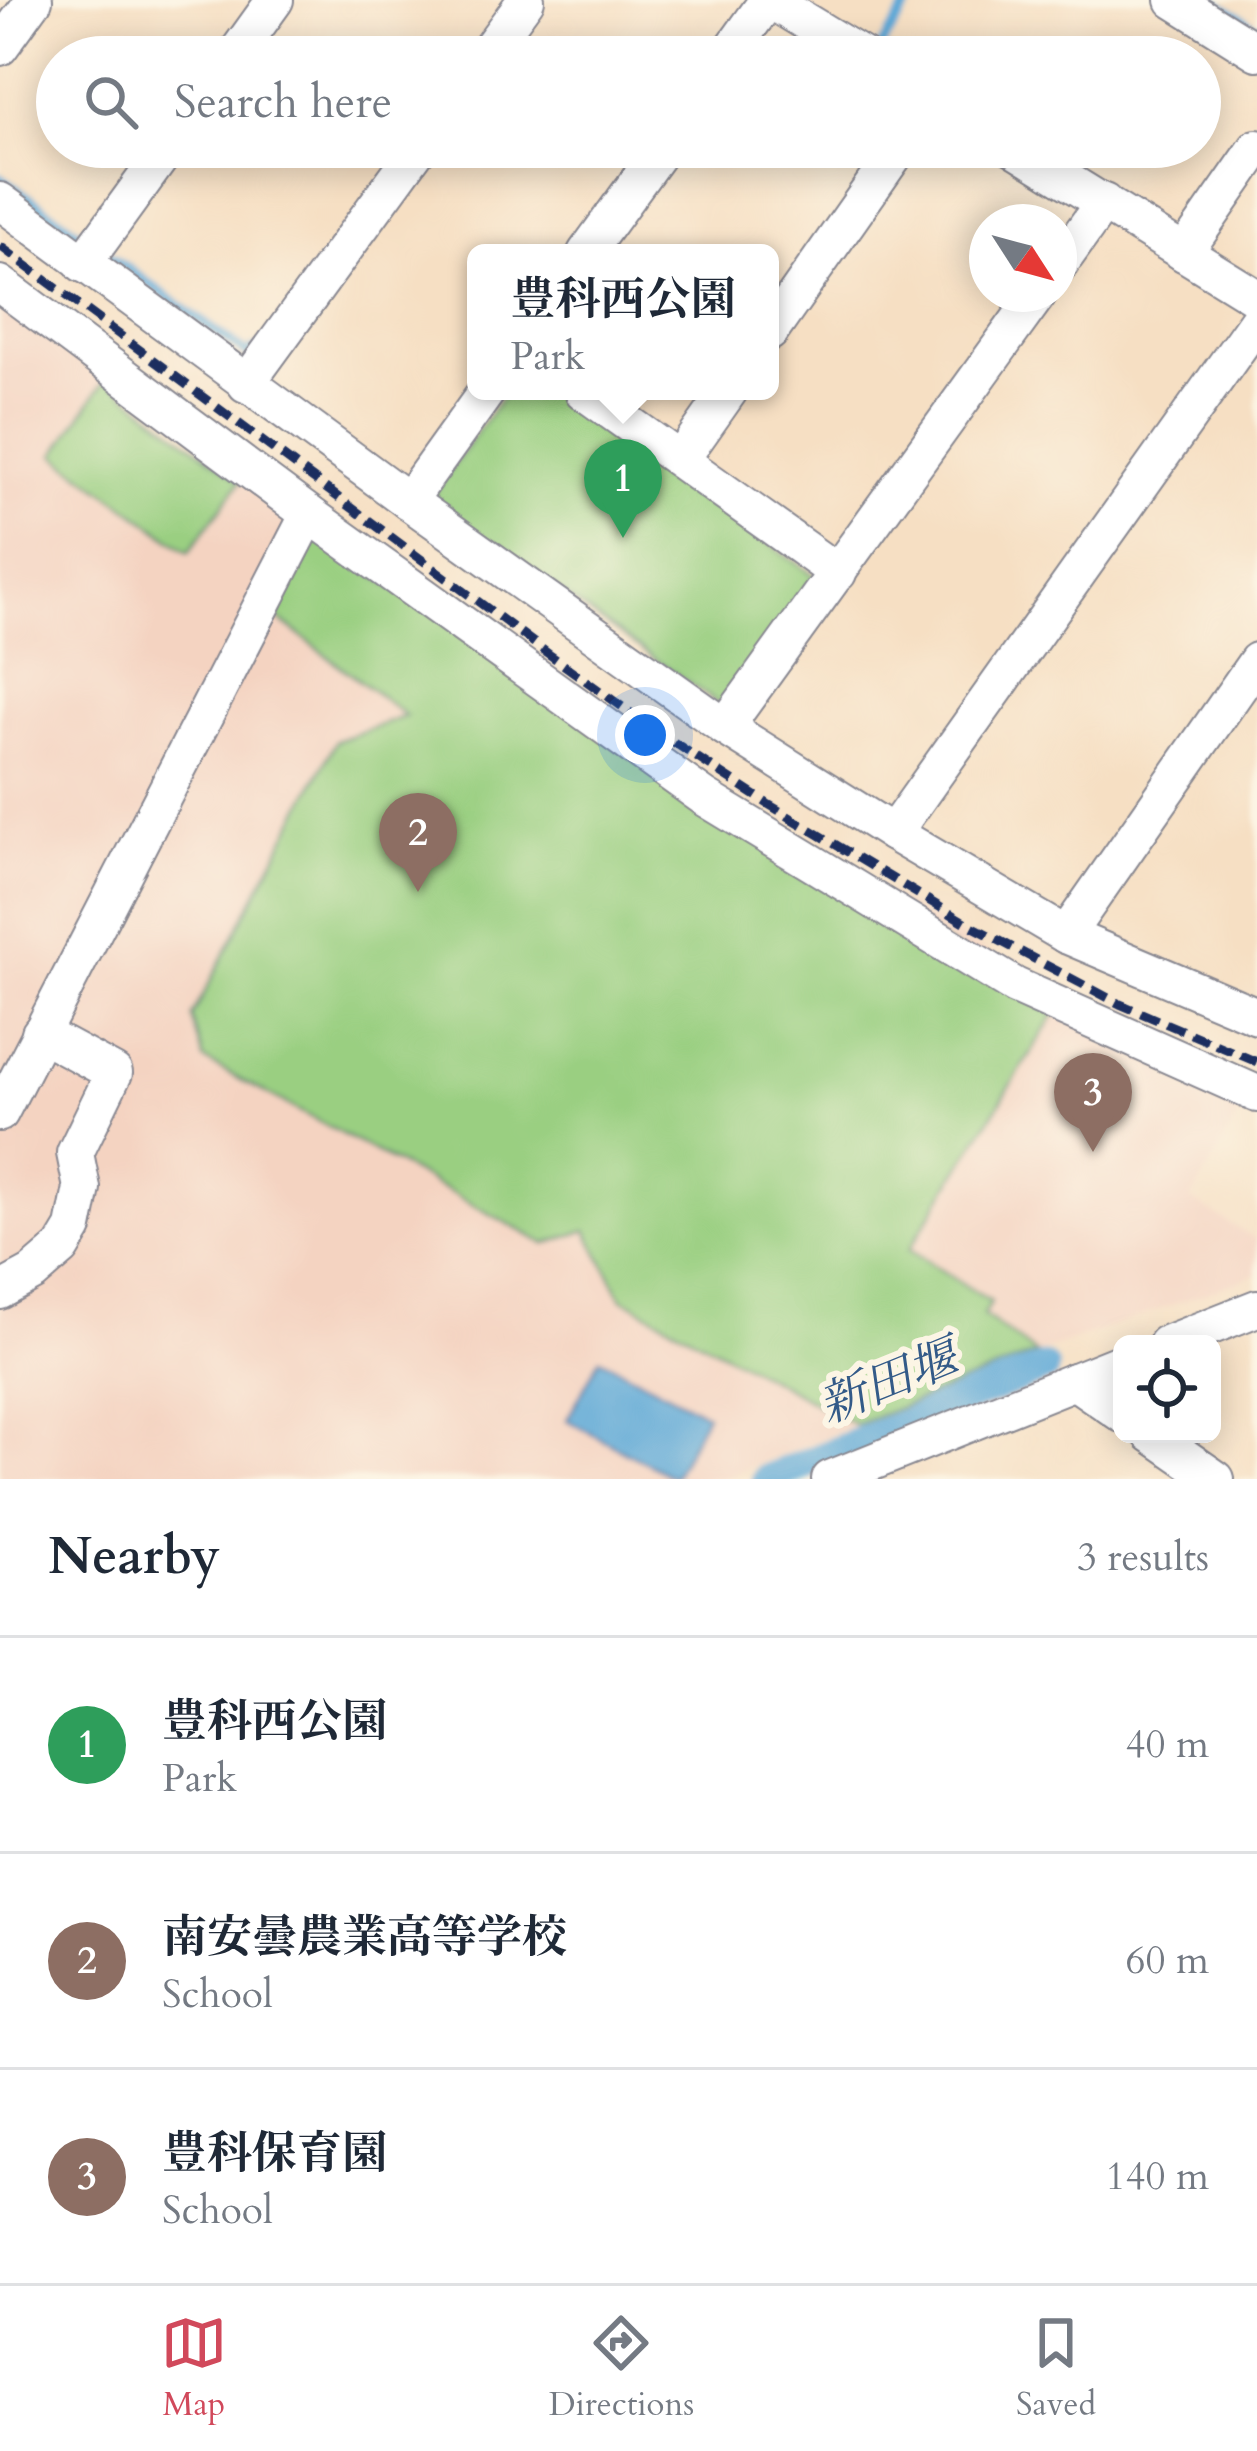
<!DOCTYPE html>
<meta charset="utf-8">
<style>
body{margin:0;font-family:Cardo,"Noto Serif JP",serif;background:#f6f6f7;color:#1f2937}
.controls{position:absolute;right:36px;bottom:36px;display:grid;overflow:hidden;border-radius:18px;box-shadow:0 6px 30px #0003}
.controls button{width:108px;height:108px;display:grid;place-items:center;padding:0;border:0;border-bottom:3px solid #e0e1e3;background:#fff;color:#1f2937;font:60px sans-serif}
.compass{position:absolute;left:969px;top:204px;width:108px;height:108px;border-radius:50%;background:#fff;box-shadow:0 6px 30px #0003;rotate:126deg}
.you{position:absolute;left:645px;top:735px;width:42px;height:42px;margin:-30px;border:9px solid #fff;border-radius:50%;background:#1a73e8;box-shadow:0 0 0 18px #1a73e833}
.badge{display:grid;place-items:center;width:78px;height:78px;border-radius:50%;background:#d1495b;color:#fff;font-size:39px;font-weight:700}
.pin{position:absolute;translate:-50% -99px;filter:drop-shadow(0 3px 6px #0008)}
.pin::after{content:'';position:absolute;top:63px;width:42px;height:36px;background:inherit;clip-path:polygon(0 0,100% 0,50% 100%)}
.popup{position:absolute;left:467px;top:244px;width:312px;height:156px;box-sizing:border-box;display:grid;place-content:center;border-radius:18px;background:#fff;filter:drop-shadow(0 3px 9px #0005);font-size:39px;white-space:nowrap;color:#747a83}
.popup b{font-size:45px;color:#1f2937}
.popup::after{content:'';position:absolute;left:50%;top:100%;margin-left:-24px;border:24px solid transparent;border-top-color:#fff}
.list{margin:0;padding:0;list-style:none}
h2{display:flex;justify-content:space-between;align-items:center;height:156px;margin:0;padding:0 48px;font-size:51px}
h2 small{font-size:39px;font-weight:400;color:#747a83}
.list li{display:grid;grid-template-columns:78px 1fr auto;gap:36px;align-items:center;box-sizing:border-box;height:216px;padding:0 48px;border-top:3px solid #e0e1e3}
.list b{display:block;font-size:45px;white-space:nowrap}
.list p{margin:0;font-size:39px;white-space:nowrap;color:#747a83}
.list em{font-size:39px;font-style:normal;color:#747a83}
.icon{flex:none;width:66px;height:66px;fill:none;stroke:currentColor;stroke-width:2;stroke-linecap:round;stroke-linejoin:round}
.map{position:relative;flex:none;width:1257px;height:1479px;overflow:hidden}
.search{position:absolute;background:#fff;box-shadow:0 6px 30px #0003;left:36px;right:36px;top:36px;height:132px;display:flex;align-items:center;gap:30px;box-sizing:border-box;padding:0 42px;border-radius:66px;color:#747a83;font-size:45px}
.sheet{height:804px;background:#fff}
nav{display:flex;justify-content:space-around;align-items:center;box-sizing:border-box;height:168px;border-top:3px solid #e0e1e3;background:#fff;font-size:33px;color:#747a83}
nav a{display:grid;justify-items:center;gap:6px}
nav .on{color:#d1495b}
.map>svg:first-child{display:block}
.built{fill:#f4d3c1}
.green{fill:#9acf81;stroke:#5a7f70;stroke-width:3}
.water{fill:#5fa9d7;stroke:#3d6c9a;stroke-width:3}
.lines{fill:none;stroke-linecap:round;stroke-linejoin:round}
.stream{stroke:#5fa9d7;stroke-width:9}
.canal{stroke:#5fa9d7;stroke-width:30}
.minor-casing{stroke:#888790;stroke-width:40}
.minor{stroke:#fff;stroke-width:36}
.rail{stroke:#1b2f5e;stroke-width:9;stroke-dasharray:18 9;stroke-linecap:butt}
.labels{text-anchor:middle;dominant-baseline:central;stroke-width:12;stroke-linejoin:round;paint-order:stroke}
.water-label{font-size:48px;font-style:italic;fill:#335a88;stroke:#fcf5e5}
</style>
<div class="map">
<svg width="1257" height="1479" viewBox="0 0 1257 1479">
<rect width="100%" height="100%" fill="#fcf5e5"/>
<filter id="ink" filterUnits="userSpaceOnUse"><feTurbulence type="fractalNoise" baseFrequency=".00833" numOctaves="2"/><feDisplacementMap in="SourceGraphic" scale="24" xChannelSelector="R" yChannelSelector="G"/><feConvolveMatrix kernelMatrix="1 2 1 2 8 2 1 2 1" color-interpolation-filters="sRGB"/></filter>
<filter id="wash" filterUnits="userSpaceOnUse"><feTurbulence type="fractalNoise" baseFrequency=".004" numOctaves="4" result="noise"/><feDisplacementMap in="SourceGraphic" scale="48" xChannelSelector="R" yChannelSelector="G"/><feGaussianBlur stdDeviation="2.7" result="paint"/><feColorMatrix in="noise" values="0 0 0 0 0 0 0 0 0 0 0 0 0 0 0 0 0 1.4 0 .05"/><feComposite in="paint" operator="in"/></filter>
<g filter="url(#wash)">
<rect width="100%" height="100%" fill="#f6dfc3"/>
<path class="built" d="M0,307L98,373L461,642L1245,1104L1191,1200L1257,1240V1274L1036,1354L720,1479H0Z"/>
<g class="green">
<path d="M106,379L241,481L189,552L55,455Z"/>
<path d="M506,391H555L817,577L724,708L429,500Z"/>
<path d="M316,537L1055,1014L909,1250L991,1302L983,1315L1036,1354L856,1425L622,1298L587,1230L546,1244L204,1060L192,1017L336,741L406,716L275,616Z"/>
</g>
<path class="water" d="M600,1358L706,1414L673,1477L567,1420Z"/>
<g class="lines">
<g class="stream">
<path d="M1212,0L1257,28"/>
<path d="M874,57L912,0"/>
<path d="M0,177L89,240"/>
<path d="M102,250L249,355L253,349"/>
</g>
<path class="canal" d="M766,1479L1044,1368"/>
</g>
</g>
<g filter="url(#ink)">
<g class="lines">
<defs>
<g id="minor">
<path d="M770,0L864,57"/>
<path d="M1174,0L1257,52"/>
<path d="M0,47L34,0"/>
<path d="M234,57L275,0"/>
<path d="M484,57L526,0"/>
<path d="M727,57L768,0"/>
<path d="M1013,147L1257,298"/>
<path d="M0,201L408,501L725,727L893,833L1066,935L1257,1016"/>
<path d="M586,253L663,147"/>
<path d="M1184,253L1257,148"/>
<path d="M83,264L168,147"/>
<path d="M1059,265L1104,202"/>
<path d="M0,284L309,514L704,797L1015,986L1257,1094"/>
<path d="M770,332L900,147"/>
<path d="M246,384L419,147"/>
<path d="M583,391L838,573"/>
<path d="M681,459L729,391"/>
<path d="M408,501L487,391"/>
<path d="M725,727L1038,294"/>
<path d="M893,833L1257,321"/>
<path d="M1066,935L1257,661"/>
<path d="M0,1113L309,514"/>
<path d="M0,1291L33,1273L62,1248L74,1228L82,1188L75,1153L114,1073L40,1033"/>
<path d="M1166,1344L1257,1308"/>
<path d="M1074,1381L1122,1414"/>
<path d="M1151,1434L1216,1479"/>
<path d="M830,1479L1122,1362"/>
</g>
</defs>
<use href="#minor" class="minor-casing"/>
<use href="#minor" class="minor"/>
<path class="rail" d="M0,246L550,655L649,726L768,804L968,924L1120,1004L1257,1062"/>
</g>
</g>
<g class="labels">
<g class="water-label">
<text transform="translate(888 1382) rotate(-22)">新田堰</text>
</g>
</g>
</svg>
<div class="controls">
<button><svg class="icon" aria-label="locate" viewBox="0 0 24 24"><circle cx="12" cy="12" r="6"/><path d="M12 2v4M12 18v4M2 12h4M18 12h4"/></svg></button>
</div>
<svg class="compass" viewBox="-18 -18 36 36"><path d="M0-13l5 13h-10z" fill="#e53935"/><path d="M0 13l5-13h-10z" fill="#747a83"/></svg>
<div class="you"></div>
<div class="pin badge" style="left:623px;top:538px;background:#2e9e5b">1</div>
<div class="popup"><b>豊科西公園</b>Park</div>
<div class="pin badge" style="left:418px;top:892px;background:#8d6e63">2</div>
<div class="pin badge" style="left:1093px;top:1152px;background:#8d6e63">3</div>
<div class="search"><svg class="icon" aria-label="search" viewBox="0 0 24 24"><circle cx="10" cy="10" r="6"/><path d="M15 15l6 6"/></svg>Search here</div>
</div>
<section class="sheet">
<h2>Nearby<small>3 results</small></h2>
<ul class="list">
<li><span class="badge" style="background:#2e9e5b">1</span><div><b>豊科西公園</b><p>Park</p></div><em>40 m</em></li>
<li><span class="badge" style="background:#8d6e63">2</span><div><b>南安曇農業高等学校</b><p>School</p></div><em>60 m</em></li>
<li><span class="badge" style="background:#8d6e63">3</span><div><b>豊科保育園</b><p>School</p></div><em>140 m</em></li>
</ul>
</section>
<nav>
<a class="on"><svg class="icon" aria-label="map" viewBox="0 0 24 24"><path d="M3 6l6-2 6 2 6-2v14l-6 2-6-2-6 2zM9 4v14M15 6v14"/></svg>Map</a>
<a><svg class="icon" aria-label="directions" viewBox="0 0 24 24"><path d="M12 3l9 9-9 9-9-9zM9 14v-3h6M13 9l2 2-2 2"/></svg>Directions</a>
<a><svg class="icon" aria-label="saved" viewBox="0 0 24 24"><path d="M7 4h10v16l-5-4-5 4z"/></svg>Saved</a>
</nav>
